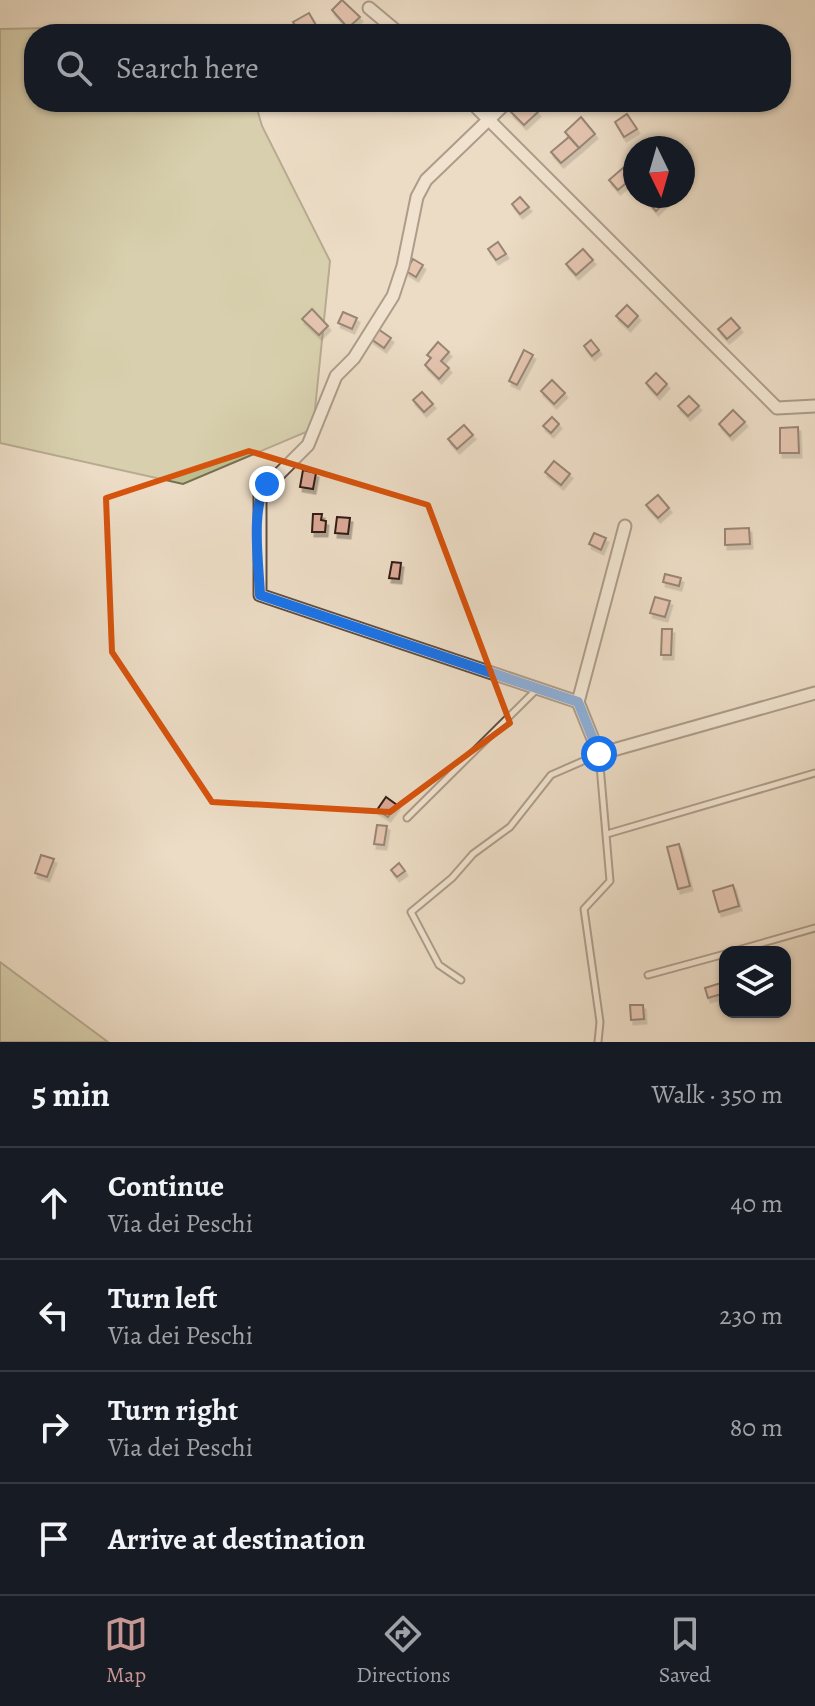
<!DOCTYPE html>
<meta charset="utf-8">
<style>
body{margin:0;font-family:Alegreya,serif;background:#20242c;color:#f1f3f6}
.controls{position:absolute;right:24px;bottom:24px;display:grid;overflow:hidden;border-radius:16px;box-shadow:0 2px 6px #0004}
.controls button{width:72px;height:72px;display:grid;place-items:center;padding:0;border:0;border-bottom:2px solid #363941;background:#171b24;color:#f1f3f6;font:40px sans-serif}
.compass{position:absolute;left:623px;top:136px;width:72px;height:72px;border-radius:50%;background:#171b24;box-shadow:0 2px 6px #0004;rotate:175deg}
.stop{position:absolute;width:24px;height:24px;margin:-18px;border:6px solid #1a73e8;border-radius:50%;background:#fff}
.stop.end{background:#1a73e8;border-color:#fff;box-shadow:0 2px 8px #0008}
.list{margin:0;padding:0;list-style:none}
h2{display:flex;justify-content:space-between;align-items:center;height:104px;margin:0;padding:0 32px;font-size:34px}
h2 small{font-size:26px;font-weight:400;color:#9ea1a6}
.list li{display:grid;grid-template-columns:52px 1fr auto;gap:24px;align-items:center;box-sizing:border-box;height:112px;padding:0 32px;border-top:2px solid #363941}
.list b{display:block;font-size:30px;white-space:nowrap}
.list p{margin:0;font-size:26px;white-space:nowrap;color:#9ea1a6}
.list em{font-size:26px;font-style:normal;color:#9ea1a6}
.icon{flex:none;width:44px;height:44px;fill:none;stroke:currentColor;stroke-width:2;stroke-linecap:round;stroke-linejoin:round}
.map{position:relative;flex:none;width:815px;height:1042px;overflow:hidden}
.search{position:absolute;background:#171b24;box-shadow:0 2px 6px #0004;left:24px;right:24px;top:24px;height:88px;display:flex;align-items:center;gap:20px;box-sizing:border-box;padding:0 28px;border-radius:32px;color:#9ea1a6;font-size:30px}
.sheet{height:552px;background:#171b24}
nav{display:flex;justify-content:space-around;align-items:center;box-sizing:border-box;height:112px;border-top:2px solid #363941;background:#171b24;font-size:22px;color:#9ea1a6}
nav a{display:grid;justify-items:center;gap:4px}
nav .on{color:#c59692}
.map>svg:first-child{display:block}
.green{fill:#bdbf91;stroke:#776e52;stroke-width:2}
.building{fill:#dba897;stroke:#311e14;stroke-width:2;filter:url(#shadow)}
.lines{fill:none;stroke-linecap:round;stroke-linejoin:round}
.service-casing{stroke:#604e40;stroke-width:9}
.minor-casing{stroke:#604e40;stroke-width:15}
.service{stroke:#f3e8d9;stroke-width:5}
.minor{stroke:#f3e8d9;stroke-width:11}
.route{stroke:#1a73e8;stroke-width:10}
.marked{fill:none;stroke:#d6530d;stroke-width:6;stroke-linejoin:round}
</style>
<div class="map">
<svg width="815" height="1042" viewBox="0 0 815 1042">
<defs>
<filter id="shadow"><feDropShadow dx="2.5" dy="4.5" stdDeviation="0" flood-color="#0004"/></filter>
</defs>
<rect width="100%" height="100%" fill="#ecdcc5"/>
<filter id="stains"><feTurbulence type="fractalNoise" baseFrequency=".0025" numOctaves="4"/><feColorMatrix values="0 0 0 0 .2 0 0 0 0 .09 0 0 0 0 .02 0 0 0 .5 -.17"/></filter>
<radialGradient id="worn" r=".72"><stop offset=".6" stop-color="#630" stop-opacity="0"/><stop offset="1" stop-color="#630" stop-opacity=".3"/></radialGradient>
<g class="green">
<path d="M51,28L86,34H34V102H255L262,126L330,261L313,429L183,484L0,443V29Z"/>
<path d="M0,962L108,1042H0Z"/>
</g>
<g class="building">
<path d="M342,0L360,17L348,28L332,10Z"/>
<path d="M309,13L321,34H300L293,22Z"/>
<path d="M521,102H528L538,112L524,125L511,112Z"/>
<path d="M627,114L637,129L624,137L615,122Z"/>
<path d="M581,117L595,134L579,148L565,132Z"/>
<path d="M569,137L579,148L561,163L551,152Z"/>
<path d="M623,168L632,178L618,190L609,180Z"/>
<path d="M654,196H671L656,211L648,202Z"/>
<path d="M520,197L529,207L520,214L512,204Z"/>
<path d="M498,242L506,254L496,260L488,249Z"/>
<path d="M583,249L593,260L576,275L566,264Z"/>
<path d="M413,259L423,265L416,277L406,271Z"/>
<path d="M627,305L638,316L628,327L616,316Z"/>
<path d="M312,309L328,326L319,335L302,319Z"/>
<path d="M343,312L357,318L352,329L338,323Z"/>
<path d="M731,318L740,328L727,339L718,329Z"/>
<path d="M378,329L391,338L384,348L371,339Z"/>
<path d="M591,340L599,350L592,356L584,346Z"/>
<path d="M438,342L449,352L441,361L449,368L439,379L425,365L431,358L427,355Z"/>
<path d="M524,350L533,355L517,385L509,381Z"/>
<path d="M656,373L667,384L657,395L646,383Z"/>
<path d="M552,380L565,393L554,404L541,391Z"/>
<path d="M422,392L433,404L424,412L413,400Z"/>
<path d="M689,396L699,406L688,416L678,406Z"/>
<path d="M733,410L745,422L730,436L719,424Z"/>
<path d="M552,417L559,424L551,433L543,426Z"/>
<path d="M464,425L473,435L457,449L448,439Z"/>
<path d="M798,427L799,453H780V428Z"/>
<path d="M554,461L570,474L561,485L545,472Z"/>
<path d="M303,470L316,473L313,489L300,487Z"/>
<path d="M658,495L669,508L658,518L646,505Z"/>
<path d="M313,514H322L321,520L326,521L325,532H312Z"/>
<path d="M337,517L350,518L348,534L335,533Z"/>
<path d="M749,528L750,544L725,545V529Z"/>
<path d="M594,533L606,538L601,550L589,544Z"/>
<path d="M392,562L401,563L399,579L389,578Z"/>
<path d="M665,574L681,578L679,586L663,582Z"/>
<path d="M655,597L670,601L665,617L650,613Z"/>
<path d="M662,629H672L671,655H661Z"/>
<path d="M386,797L397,805L388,817L377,810Z"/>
<path d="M377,825L387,826L384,845L374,844Z"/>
<path d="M679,844L690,886L678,889L667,847Z"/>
<path d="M41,855L54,859L47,877L35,873Z"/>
<path d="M399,863L405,871L397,877L391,870Z"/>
<path d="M733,885L739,906L719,912L713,891Z"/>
<path d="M724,982L725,993L708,998L705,988Z"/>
<path d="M630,1005H643L644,1019L631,1020Z"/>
</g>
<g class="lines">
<defs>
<g id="service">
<path d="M407,818L537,689"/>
<path d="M607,834L815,773"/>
<path d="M731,952L815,928"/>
<path d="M648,975L725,954"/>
<path d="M461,980L439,965L411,912L452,878L473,854L510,827L551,775L599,754L610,881L584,909L600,1022L598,1042"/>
</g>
<g id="minor">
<path d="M369,8L400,34"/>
<path d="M471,102L777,408L815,406"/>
<path d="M507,102L426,180L417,197L403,266L393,296L354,358L336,376L308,445L260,493V595L578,702L599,754L815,693"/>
<path d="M578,702L625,526"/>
</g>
</defs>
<use href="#service" class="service-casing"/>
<use href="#minor" class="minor-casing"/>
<use href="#service" class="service"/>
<use href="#minor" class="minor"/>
</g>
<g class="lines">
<path class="route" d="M267,484C250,506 259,566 260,595L578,702L599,754"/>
</g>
<path d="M0 0H815V1042H0ZM249,451L428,505L510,723L390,812L212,802L112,652L106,498Z" fill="#ecdcc5" fill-opacity=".55" fill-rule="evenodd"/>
<path class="marked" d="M249,451L428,505L510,723L390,812L212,802L112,652L106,498Z"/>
<rect width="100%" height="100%" filter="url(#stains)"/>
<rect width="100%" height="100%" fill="url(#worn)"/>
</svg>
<div class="controls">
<button><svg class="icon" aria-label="layers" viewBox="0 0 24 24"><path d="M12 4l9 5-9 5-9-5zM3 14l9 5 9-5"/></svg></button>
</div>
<svg class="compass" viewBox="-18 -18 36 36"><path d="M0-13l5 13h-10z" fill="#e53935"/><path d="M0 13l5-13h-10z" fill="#9ea1a6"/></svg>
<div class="stop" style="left:599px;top:754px"></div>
<div class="stop end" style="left:267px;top:484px"></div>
<div class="search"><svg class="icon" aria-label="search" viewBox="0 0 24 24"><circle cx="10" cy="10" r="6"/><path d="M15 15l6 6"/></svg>Search here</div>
</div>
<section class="sheet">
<h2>5 min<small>Walk · 350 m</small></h2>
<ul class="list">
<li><svg class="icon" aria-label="ahead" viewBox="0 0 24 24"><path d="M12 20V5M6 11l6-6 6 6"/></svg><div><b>Continue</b><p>Via dei Peschi</p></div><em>40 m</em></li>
<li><svg class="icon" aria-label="left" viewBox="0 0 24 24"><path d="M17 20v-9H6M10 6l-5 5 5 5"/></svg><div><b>Turn left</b><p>Via dei Peschi</p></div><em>230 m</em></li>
<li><svg class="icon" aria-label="right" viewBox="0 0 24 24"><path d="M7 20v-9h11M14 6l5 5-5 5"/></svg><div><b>Turn right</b><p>Via dei Peschi</p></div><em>80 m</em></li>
<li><svg class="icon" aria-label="arrive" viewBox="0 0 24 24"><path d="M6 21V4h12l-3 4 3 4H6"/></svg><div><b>Arrive at destination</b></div></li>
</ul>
</section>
<nav>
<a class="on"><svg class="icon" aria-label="map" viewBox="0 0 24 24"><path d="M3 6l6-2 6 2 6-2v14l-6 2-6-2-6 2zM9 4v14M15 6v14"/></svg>Map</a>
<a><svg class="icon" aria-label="directions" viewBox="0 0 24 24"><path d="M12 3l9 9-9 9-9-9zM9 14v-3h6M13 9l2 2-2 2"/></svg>Directions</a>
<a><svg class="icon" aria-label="saved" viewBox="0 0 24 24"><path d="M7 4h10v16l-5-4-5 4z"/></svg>Saved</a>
</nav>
